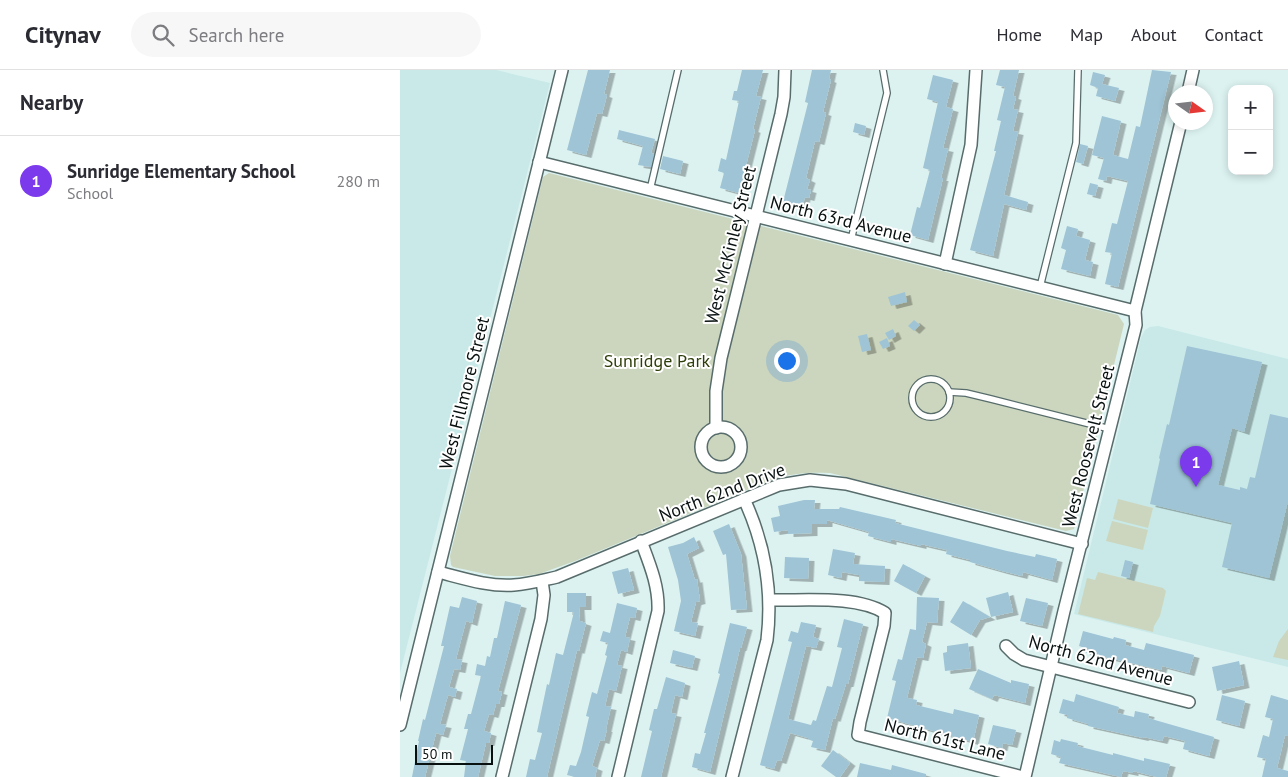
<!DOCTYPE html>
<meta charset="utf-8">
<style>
body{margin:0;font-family:"PT Sans",sans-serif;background:#f7f7f7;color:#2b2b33}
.controls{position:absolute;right:15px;top:15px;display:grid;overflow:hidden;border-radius:10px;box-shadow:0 2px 8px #0003}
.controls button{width:45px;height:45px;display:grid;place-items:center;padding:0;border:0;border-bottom:1px solid #e1e1e2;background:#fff;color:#2b2b33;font:25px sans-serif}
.compass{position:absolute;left:768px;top:15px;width:45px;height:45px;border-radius:50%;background:#fff;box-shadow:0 2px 8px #0003;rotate:104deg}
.scale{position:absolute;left:15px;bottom:12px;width:78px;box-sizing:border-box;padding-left:5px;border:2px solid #081010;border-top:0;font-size:14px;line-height:18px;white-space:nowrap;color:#081010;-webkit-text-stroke:4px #fff;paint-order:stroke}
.you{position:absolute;left:386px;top:290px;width:18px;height:18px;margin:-12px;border:4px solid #fff;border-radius:50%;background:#1a73e8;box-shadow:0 0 0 8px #1a73e833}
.badge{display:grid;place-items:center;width:32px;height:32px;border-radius:50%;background:#7c3aed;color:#fff;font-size:16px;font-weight:700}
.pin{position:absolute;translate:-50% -41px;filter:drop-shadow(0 1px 2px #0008)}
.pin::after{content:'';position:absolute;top:26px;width:18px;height:15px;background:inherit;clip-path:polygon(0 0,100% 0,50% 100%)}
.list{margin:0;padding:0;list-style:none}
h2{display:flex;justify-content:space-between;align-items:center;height:65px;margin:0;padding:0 20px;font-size:21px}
h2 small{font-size:16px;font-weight:400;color:#7c7c81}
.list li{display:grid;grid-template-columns:32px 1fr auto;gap:15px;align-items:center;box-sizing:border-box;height:90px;padding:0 20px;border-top:1px solid #e1e1e2}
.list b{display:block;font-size:19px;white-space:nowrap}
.list p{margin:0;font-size:16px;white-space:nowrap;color:#7c7c81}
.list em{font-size:16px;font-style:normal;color:#7c7c81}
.icon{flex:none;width:28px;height:28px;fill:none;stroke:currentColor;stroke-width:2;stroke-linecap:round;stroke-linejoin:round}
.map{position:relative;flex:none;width:888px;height:707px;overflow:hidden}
header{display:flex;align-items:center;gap:30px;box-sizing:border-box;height:70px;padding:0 25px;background:#fff;border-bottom:1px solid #e1e1e2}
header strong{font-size:24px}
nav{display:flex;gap:28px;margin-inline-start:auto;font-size:18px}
.search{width:350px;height:45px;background:#f7f7f7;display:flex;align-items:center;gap:12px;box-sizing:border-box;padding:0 18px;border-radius:28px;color:#7c7c81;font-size:19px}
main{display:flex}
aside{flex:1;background:#fff}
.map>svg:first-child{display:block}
.built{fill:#c8e9e8}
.green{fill:#ccd6be}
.building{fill:#9fc4d6;filter:url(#shadow)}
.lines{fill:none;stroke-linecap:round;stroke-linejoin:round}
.lane-casing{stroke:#576c6b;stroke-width:8}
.street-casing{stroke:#576c6b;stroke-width:14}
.lane{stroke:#fff;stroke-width:5.5}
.street{stroke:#fff;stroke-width:11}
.labels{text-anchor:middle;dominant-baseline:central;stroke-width:4;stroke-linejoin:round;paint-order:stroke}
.street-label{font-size:18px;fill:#081010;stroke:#fff}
.park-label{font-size:18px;fill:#2e3e09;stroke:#fff}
</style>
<header>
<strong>Citynav</strong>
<div class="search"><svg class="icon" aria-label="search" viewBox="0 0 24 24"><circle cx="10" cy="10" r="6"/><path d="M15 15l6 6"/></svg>Search here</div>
<nav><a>Home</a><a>Map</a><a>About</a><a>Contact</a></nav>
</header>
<main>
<aside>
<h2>Nearby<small></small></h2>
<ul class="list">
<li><span class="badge">1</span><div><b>Sunridge Elementary School</b><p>School</p></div><em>280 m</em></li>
</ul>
</aside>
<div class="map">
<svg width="888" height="707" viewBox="0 0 888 707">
<defs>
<filter id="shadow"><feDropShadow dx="5.5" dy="3" stdDeviation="0" flood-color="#0004"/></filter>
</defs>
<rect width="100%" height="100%" fill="#dbf2f1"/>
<g class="built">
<path d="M0,0H96L150,13L0,603Z"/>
<path d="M758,256L888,289V597L674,544L741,268L745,260L750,257Z"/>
</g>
<g class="green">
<path d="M149,103L718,245L724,254L674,459L666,461L430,403C410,402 393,403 374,409L175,491L139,504L123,506H95L53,497L51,495L50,486L143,107Z"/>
<path d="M718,429L753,438L748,458L713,449Z"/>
<path d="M712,451L748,460L743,480L706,471Z"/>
<path d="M698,502L763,518L766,521L760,546L754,556L753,562L678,544L687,508L695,510Z"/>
<path d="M888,559V590L873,587L879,571Z"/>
</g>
<g class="building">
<path d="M188,0H210L204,24L207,25L202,44L197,43L186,85L167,80Z"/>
<path d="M342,0H363L356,26L361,27L353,59L355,60L339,123L320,118L324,103L318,101L321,88L326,90L339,31L332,30L334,21H337Z"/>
<path d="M412,0H431L429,9L431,10L423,42L426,43L419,72L415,71L406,108L410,110L407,119L411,120L409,128L405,127L402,138L383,132L408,33L405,32Z"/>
<path d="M600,0H619L613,26L616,27L613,39L618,40L613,61L618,62L604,125L628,132L626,140L604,134L593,186L570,180L596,81H594L601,51L597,50L605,17L596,15Z"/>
<path d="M752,0L771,2L718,217L705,214L712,183L705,182L712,153L717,154L728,111L707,106L706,111L698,109L704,88L692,85L702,46L721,51L713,85L728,89L736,56L740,57Z"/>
<path d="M693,2L705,5L702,14L719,18L715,31L696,26L698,18L690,15Z"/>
<path d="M533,5L553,10L546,37L553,39L543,78L548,79L541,108H543L528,170L510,165L517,137L520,138L530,100L523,98L538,32L527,29Z"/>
<path d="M455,53L466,56L464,65L453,62Z"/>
<path d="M219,60L255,69L251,83L254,84L251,97L238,95L243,76L217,69Z"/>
<path d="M680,74L688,76L683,94L676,92Z"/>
<path d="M263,86L283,91L280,104L260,99Z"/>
<path d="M690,113L698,115L695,126L687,124Z"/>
<path d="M667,156L678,159L676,166L690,170L685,190L693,192L690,206L661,199L666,180L661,178Z"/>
<path d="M505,222L507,232L491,236L488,227Z"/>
<path d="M514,250L520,255L514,261L508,256Z"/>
<path d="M493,259L496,266L489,270L485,263Z"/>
<path d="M467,264L471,280L462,282L458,266Z"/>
<path d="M487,268L490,276L483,279L479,272Z"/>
<path d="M787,276L862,292L844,362L832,358L818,415L840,420V417L847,419L850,407L855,408L870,344L888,348V431L869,508L822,497L832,453L750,434L760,389L759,388L767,354L769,355Z"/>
<path d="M404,430H415L414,439H439L440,437L496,450L495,453L607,481L635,487L636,484L657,489L652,510L623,502L622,506L602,501L570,492V490L546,484L547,480L529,476L521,474V476L491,469V472L468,466L469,462L427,450V454H412V463L388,464V460L374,462L371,448L380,446L378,436Z"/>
<path d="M329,454L341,484L347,539L331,540L326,484L323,485L313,461Z"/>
<path d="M294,467L299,478L287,484L295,510L297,509L300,531L296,532L291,552L298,553L295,566L274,561L281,531L278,510L268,477L283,473Z"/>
<path d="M433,479L455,483L453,494L485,496L484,512L459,511V505L442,502L441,508L428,505Z"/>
<path d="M385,487L409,488L408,509L384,508Z"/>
<path d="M725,490L733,492L729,508L721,506Z"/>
<path d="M503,494L525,506L516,523L494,511Z"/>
<path d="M228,498L234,520L218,524L212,502Z"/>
<path d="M608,522L613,542L591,547L586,528Z"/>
<path d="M167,523H186V537H179L180,551L186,553L179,581L177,580L147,707H126L130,689L135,690L142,663L137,662L147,614L149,615L156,583L163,585L174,542H167Z"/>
<path d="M62,527L77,531L72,553L66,551L56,589L62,590L60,600L54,599L49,617L57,619L55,627L48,625L40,654L46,655L43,665L36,663L25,707H12L19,671H18L23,649L25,650L44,576H41L50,536L59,538Z"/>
<path d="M517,527L539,528L537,553L527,552L522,572L526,574L523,588L517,587L507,628L517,630L516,635L553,644L554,639L579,645L573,672L487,648L496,611L492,610L498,589L502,590L510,559L516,560Z"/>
<path d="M626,528L648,533L642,556L620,551Z"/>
<path d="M105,531L121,535L98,621L102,622L99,634H96L93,645L89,644L84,661L91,663L89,673H86L78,707H64L66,691L60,690L68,659H64L68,644H71L81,606L75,605L77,594L85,596L87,586L90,587L94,568H97Z"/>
<path d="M563,531L590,547L580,550L571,565L550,552Z"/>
<path d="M217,533L237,538L235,548L230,547L225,567L230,568L227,582L221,580L217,595L222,596L216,621L209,619L205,636L211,637L206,659H207L204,671L200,670L192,696L197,698L195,707H175L167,705L170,695L176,696L181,682L189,647L186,646L192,622L197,624L207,586L205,585L208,573L200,571L203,561L210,563Z"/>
<path d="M444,549L463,554L448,614H446L435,649L433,648L425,680L411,677L413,671L408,669V668L390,663L381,691L377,690L374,699L360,695L392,572L388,571L391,561L398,563L401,552L416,555L413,567L419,569L416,578L406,576L388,649L411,655L413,650L416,651L427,616L432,617L442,578L437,577Z"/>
<path d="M330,553L347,557L341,578H340L310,702L292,697L295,683L300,684L306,663H304L320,604L318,603Z"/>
<path d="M683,561L713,569L714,567L726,570L725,575L744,580L746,573L794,585L789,603L762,596L761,600L684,582L685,578L679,576Z"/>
<path d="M568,573L571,598L545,601L543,583L547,582V576Z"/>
<path d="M273,580L295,586L292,598L270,593Z"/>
<path d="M839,591L844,615L817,621L812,597Z"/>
<path d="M578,599L611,613V610L629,614L625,633L594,625L592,629L569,619Z"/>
<path d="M266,607L285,613L282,627L275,625L271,643L276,644L261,707H241L252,661L249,660L254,639H257Z"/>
<path d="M676,624L719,637L717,643L734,647L735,641L749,644L748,648L814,667L809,686L783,679L785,671L764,666L762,671L744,667L743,668L688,656V654L667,648V645L659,643L663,629L674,632Z"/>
<path d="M822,625L845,631L839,656L816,650Z"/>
<path d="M871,625L888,630V666L885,665L877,698L888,701V707H862L866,689L857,687L863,665L869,667L873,649L865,647Z"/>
<path d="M593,655L616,660L612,675L603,673L602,678L588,674Z"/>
<path d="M661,669L678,673L677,676L713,685V683L744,691V688L770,694L766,707H757L733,701V703L723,701L721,707L659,693L661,687L651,684L654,670L660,672Z"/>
<path d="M433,680L450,693L440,707H436L421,696Z"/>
<path d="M460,693L491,700L492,695L526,704V707H457Z"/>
</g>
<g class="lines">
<defs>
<g id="lane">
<path d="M250,120L278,0"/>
<path d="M451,170L487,23L483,0"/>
<path d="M640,217L676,73L678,0"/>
<circle cx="531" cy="328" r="19"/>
<path d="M549,322L566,323L591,329L710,359"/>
</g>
<g id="street">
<path d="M788,22L793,0"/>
<path d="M139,92L735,241"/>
<path d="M545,194L571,75L576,0"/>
<circle cx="321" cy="377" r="20"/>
<path d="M316,358V321L321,288L381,44L384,27L385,0"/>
<path d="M38,502C62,508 89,517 114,515C129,514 143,510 157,507L379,415L410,410L446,414L682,474"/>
<path d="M370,530C404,531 456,525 485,543L484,556L460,652L458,665L623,707"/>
<path d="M606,576L614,584L624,590L789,632"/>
<path d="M0,655L162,0"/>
<path d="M102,707L141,549L144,525L142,511"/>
<path d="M218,707L258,541C259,516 250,495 241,471"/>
<path d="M332,707L367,570C373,520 365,474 344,429"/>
<path d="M625,707L664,541L736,255L735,241L781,52"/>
</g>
</defs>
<use href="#lane" class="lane-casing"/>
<use href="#street" class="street-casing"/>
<use href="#lane" class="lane"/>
<use href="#street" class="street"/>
</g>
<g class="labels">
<g class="street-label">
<text transform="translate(441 149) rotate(14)">North 63rd Avenue</text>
<text transform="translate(330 175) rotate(-76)">West McKinley Street</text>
<text transform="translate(64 323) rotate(-76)">West Fillmore Street</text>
<text transform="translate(688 376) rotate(-76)">West Roosevelt Street</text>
<text transform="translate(322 422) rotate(-21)">North 62nd Drive</text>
<text transform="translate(701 590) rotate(15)">North 62nd Avenue</text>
<text transform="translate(545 669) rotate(14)">North 61st Lane</text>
</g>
<g class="park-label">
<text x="257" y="290">Sunridge Park</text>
</g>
</g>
</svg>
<div class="controls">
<button>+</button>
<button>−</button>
</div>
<svg class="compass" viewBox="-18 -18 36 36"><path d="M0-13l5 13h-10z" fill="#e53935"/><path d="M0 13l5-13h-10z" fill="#7c7c81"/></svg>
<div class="scale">50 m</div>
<div class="you"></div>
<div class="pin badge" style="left:796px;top:417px">1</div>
</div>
</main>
